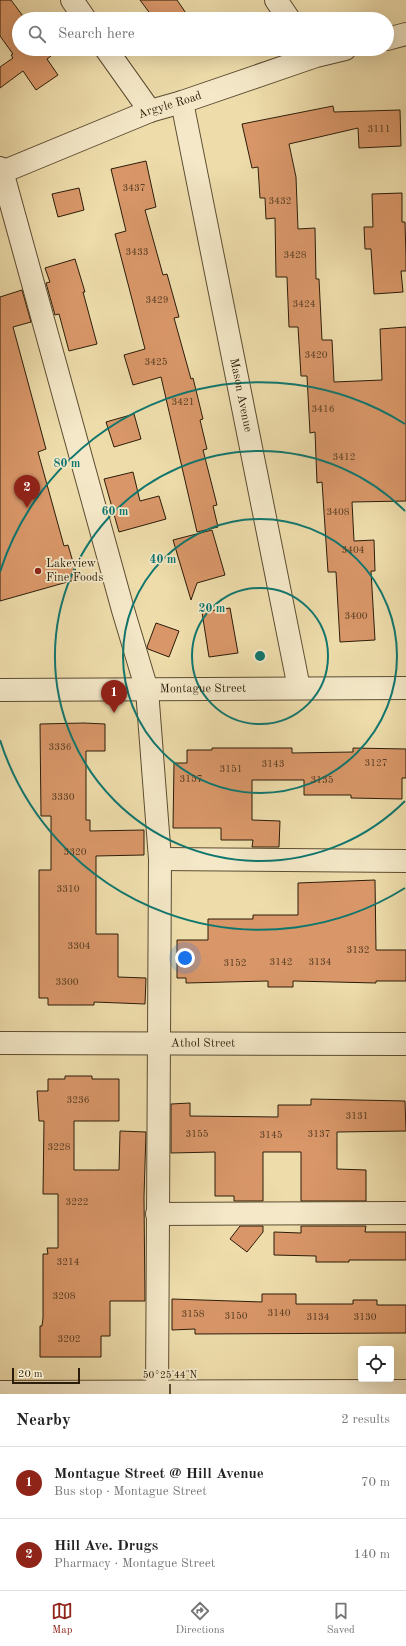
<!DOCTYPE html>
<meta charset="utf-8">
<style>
body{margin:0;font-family:"Old Standard TT",serif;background:#f6f6f6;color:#222}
.controls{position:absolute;right:12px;bottom:12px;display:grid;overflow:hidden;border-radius:4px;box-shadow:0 4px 16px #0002}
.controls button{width:36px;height:36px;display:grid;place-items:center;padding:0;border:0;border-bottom:1px solid #e0e0e0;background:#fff;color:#222;font:20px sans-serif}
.scale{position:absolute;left:12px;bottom:10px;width:68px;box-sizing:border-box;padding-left:4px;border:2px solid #2b1d09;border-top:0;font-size:11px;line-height:14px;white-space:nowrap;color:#2b1d09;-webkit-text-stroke:3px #f4e8c8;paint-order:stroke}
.you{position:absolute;left:185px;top:958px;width:14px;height:14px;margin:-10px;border:3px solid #fff;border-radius:50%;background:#1a73e8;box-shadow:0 0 0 6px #1a73e833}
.badge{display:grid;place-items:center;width:26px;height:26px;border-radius:50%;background:#8f2418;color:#fff;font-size:13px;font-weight:700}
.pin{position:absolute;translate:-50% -33px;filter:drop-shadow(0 1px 2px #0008)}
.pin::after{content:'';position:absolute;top:21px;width:14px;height:12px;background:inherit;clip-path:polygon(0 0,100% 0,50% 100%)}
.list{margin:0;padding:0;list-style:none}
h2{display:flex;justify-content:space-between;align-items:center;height:52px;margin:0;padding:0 16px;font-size:17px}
h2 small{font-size:13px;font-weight:400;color:#767676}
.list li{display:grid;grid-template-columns:26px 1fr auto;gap:12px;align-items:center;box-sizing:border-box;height:72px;padding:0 16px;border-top:1px solid #e0e0e0}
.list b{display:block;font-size:15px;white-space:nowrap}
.list p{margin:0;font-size:13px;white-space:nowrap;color:#767676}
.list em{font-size:13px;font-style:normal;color:#767676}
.icon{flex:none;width:22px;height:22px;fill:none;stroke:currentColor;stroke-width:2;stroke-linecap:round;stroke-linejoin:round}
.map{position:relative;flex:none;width:406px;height:1394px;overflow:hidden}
.search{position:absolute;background:#fff;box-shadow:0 4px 16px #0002;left:12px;right:12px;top:12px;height:44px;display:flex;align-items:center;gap:10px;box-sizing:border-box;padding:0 14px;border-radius:22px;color:#767676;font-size:15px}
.sheet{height:196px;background:#fff}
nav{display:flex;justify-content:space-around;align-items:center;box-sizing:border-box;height:56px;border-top:1px solid #e0e0e0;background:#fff;font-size:11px;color:#767676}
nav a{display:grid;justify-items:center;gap:2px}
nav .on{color:#8f2418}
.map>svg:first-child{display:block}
.building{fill:#d99769;stroke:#2b1d09}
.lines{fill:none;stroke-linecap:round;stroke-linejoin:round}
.minor-casing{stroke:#5c4d32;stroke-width:24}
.minor{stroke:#f4e8c8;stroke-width:22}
.ticks{fill:none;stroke:#2b1d09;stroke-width:1.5}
.ring{fill:none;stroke:#0f766e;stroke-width:2}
.poi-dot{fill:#8f2418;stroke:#f4e8c8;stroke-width:1.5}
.labels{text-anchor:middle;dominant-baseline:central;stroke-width:3.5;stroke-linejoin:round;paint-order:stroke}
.number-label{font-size:10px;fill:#563c21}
.street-label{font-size:12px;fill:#2b1d09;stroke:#f4e8c8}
.poi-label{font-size:12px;fill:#2b1d09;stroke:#f4e8c8;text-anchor:start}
.ticks-label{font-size:10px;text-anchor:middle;fill:#2b1d09;stroke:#f4e8c8;stroke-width:3.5;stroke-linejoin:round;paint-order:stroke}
.centre{fill:#0f766e;stroke:#f4e8c8;stroke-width:2}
.ring-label{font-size:12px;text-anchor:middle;font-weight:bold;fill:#0f766e;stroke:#f4e8c8;stroke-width:3.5;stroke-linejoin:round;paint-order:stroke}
</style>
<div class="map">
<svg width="406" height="1394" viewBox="0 0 406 1394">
<rect width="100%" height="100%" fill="#eedcab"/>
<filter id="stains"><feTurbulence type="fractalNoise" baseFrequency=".005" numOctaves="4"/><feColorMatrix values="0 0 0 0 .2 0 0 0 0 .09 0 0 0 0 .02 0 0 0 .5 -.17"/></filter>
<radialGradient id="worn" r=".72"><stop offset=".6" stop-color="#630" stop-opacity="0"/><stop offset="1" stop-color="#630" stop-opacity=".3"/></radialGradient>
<g class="building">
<path d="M0,0H11L25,19H19V49H50L51,51L49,53L51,56L47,59L58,75L36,90L23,71L0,88V67L13,58L11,55L13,54L0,36Z"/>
<path d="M140,0H177L190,19H154Z"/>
<path d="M333,106L334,112L400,110L401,146L359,148L358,128L289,144L296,177L298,229L315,228L316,279H319L322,340H332L334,382L382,380L380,329L406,327V501L352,502L354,541L374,540L375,571H371L375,640L340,642L336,572H328L322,482L317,483L315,432L310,433L307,376H301L298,327H289L287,277H276L275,218L266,219L265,198H260L258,167L252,168L242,124Z"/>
<path d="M146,161L156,207L145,210L163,275L167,274L179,317L174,318L191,379L193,378L203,419L200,420L207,449L203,450L217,505L213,506L218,527L197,532L161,377L133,385L124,355L145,349L115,234L126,231L111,169Z"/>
<path d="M79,188L84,210L58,217L52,194Z"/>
<path d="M402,193V222H405L406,257V271H401L403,292L374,294L371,249H365L364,227H373L372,194Z"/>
<path d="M75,259L85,292H83L97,344L69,351L59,314L55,315L46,283L50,282L45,268Z"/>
<path d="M22,290L31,322L13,327L46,449L38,452L64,546L68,545L78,579L0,601V297Z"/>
<path d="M134,414L141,439L114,447L106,422Z"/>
<path d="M133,472L140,501L159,496L166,519L119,532L104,479Z"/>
<path d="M212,530L225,575L197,583L191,600L173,540Z"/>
<path d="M230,608L238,653L209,657L202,612Z"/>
<path d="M156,623L179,631L169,657L148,649L147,647Z"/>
<path d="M84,723L105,724V751H86V820H90V831L144,830V855L96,856V934H118V977L146,978L145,1004L94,1002V1005H48V998H39V870H51V816H41L40,724Z"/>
<path d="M212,748H292V753L353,752V748L406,749V778H402V799L351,798V795H304V780H252V820L280,821L279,847H252L253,840H221V828H173L174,763H187V750H212Z"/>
<path d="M375,880L376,950H406V981H376V983L293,981V987H268V981L186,983V978H177V940H208V919H253V915H298V883Z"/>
<path d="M65,1076H92V1079H119V1121H74V1170H119L120,1131L146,1132L144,1197L145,1301H110V1336H101V1357H40V1326H42L43,1318V1254H48L47,1248H58V1194H43L44,1121H39L37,1091H48V1079H65Z"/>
<path d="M311,1099L405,1101L406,1131L337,1132V1169L366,1170V1201H301V1152H263V1201H234V1196H215V1152L171,1153V1104L190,1103V1116L278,1117V1105H311Z"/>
<path d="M240,1226H263V1232L247,1252L230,1239Z"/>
<path d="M301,1226H366L365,1232H406V1260H349V1262H316V1256L274,1255V1232L301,1233Z"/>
<path d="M262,1294H296V1304H353V1300H377V1305H406V1333L195,1334V1329L172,1330V1299L262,1302Z"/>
</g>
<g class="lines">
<defs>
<g id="minor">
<path d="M72,0L85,19"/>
<path d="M276,0L289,19"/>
<path d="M387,39L406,34"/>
<path d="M106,49L150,111"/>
<path id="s1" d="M182,102L299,688"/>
<path d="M0,168L2,171L123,610L147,690L160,859L157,1394"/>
<path id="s2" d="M0,173L150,111L182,102L316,56L345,49"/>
<path id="s3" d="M0,690L406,688"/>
<path d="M160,859L406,861"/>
<path id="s4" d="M0,1043L406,1044"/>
<path d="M157,1214L406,1213"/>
<path d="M0,1392L406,1391"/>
</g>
</defs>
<use href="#minor" class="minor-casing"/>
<use href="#minor" class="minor"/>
</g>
<path class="ticks" d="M170,1384V1394"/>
<g class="ring">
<circle cx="260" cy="656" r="68"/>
<circle cx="260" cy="656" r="137"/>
<path d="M405 801A205 205 0 1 1 405 511"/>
<path d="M405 888A273 273 0 0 1 0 740M0 572A273 273 0 0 1 405 424"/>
</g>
<circle class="poi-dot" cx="38" cy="571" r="4"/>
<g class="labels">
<g class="number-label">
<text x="379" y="129">3111</text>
<text x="134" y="188">3437</text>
<text x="280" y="201">3432</text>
<text x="137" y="252">3433</text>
<text x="295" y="255">3428</text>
<text x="157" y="300">3429</text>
<text x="304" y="304">3424</text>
<text x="316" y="355">3420</text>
<text x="156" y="362">3425</text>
<text x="183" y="402">3421</text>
<text x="323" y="409">3416</text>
<text x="344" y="457">3412</text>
<text x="338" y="512">3408</text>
<text x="353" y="550">3404</text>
<text x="356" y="616">3400</text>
<text x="60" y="747">3336</text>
<text x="376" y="763">3127</text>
<text x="273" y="764">3143</text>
<text x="231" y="769">3151</text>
<text x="191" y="779">3157</text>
<text x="322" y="780">3135</text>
<text x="63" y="797">3330</text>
<text x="75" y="852">3320</text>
<text x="68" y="889">3310</text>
<text x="79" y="946">3304</text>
<text x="358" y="950">3132</text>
<text x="281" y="962">3142</text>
<text x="320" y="962">3134</text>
<text x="235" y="963">3152</text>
<text x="67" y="982">3300</text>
<text x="78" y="1100">3236</text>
<text x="357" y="1116">3131</text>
<text x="197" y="1134">3155</text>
<text x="319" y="1134">3137</text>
<text x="271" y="1135">3145</text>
<text x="59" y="1147">3228</text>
<text x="77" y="1202">3222</text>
<text x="68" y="1262">3214</text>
<text x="64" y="1296">3208</text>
<text x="279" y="1313">3140</text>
<text x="193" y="1314">3158</text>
<text x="236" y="1316">3150</text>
<text x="318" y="1317">3134</text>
<text x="365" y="1317">3130</text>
<text x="69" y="1339">3202</text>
</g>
<g class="street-label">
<text stroke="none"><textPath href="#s2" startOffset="183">Argyle Road</textPath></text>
<text stroke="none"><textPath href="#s1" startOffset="299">Mason Avenue</textPath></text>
<text stroke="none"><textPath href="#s3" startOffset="203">Montague Street</textPath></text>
<text stroke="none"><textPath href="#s4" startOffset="203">Athol Street</textPath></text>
</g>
<g class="poi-label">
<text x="46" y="564">Lakeview<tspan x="46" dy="14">Fine Foods</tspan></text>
</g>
</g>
<g class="ticks-label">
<text x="170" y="1378">50°25'44"N</text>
</g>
<circle cx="260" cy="656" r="6" class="centre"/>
<g class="ring-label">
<text x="67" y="467">80 m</text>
<text x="115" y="515">60 m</text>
<text x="163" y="563">40 m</text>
<text x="212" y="612">20 m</text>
</g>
<rect width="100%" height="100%" filter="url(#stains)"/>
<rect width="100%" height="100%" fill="url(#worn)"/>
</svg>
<div class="controls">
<button><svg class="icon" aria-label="locate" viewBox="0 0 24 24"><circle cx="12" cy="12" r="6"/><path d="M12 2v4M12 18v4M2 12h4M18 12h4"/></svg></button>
</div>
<div class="scale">20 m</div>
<div class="you"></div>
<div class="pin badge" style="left:114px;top:713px">1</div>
<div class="pin badge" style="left:27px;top:508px">2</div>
<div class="search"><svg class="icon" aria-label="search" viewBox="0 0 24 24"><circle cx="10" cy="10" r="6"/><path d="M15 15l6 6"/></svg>Search here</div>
</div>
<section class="sheet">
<h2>Nearby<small>2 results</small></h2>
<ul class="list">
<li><span class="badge">1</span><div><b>Montague Street @ Hill Avenue</b><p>Bus stop · Montague Street</p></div><em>70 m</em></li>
<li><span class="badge">2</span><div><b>Hill Ave. Drugs</b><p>Pharmacy · Montague Street</p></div><em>140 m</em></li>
</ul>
</section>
<nav>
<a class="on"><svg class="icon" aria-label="map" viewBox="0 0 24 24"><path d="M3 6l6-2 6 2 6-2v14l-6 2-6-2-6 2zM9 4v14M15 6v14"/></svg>Map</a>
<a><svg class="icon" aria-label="directions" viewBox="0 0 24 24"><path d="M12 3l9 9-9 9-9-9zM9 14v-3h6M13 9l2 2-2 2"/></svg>Directions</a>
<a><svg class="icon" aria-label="saved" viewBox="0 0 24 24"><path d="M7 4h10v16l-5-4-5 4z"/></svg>Saved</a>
</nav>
